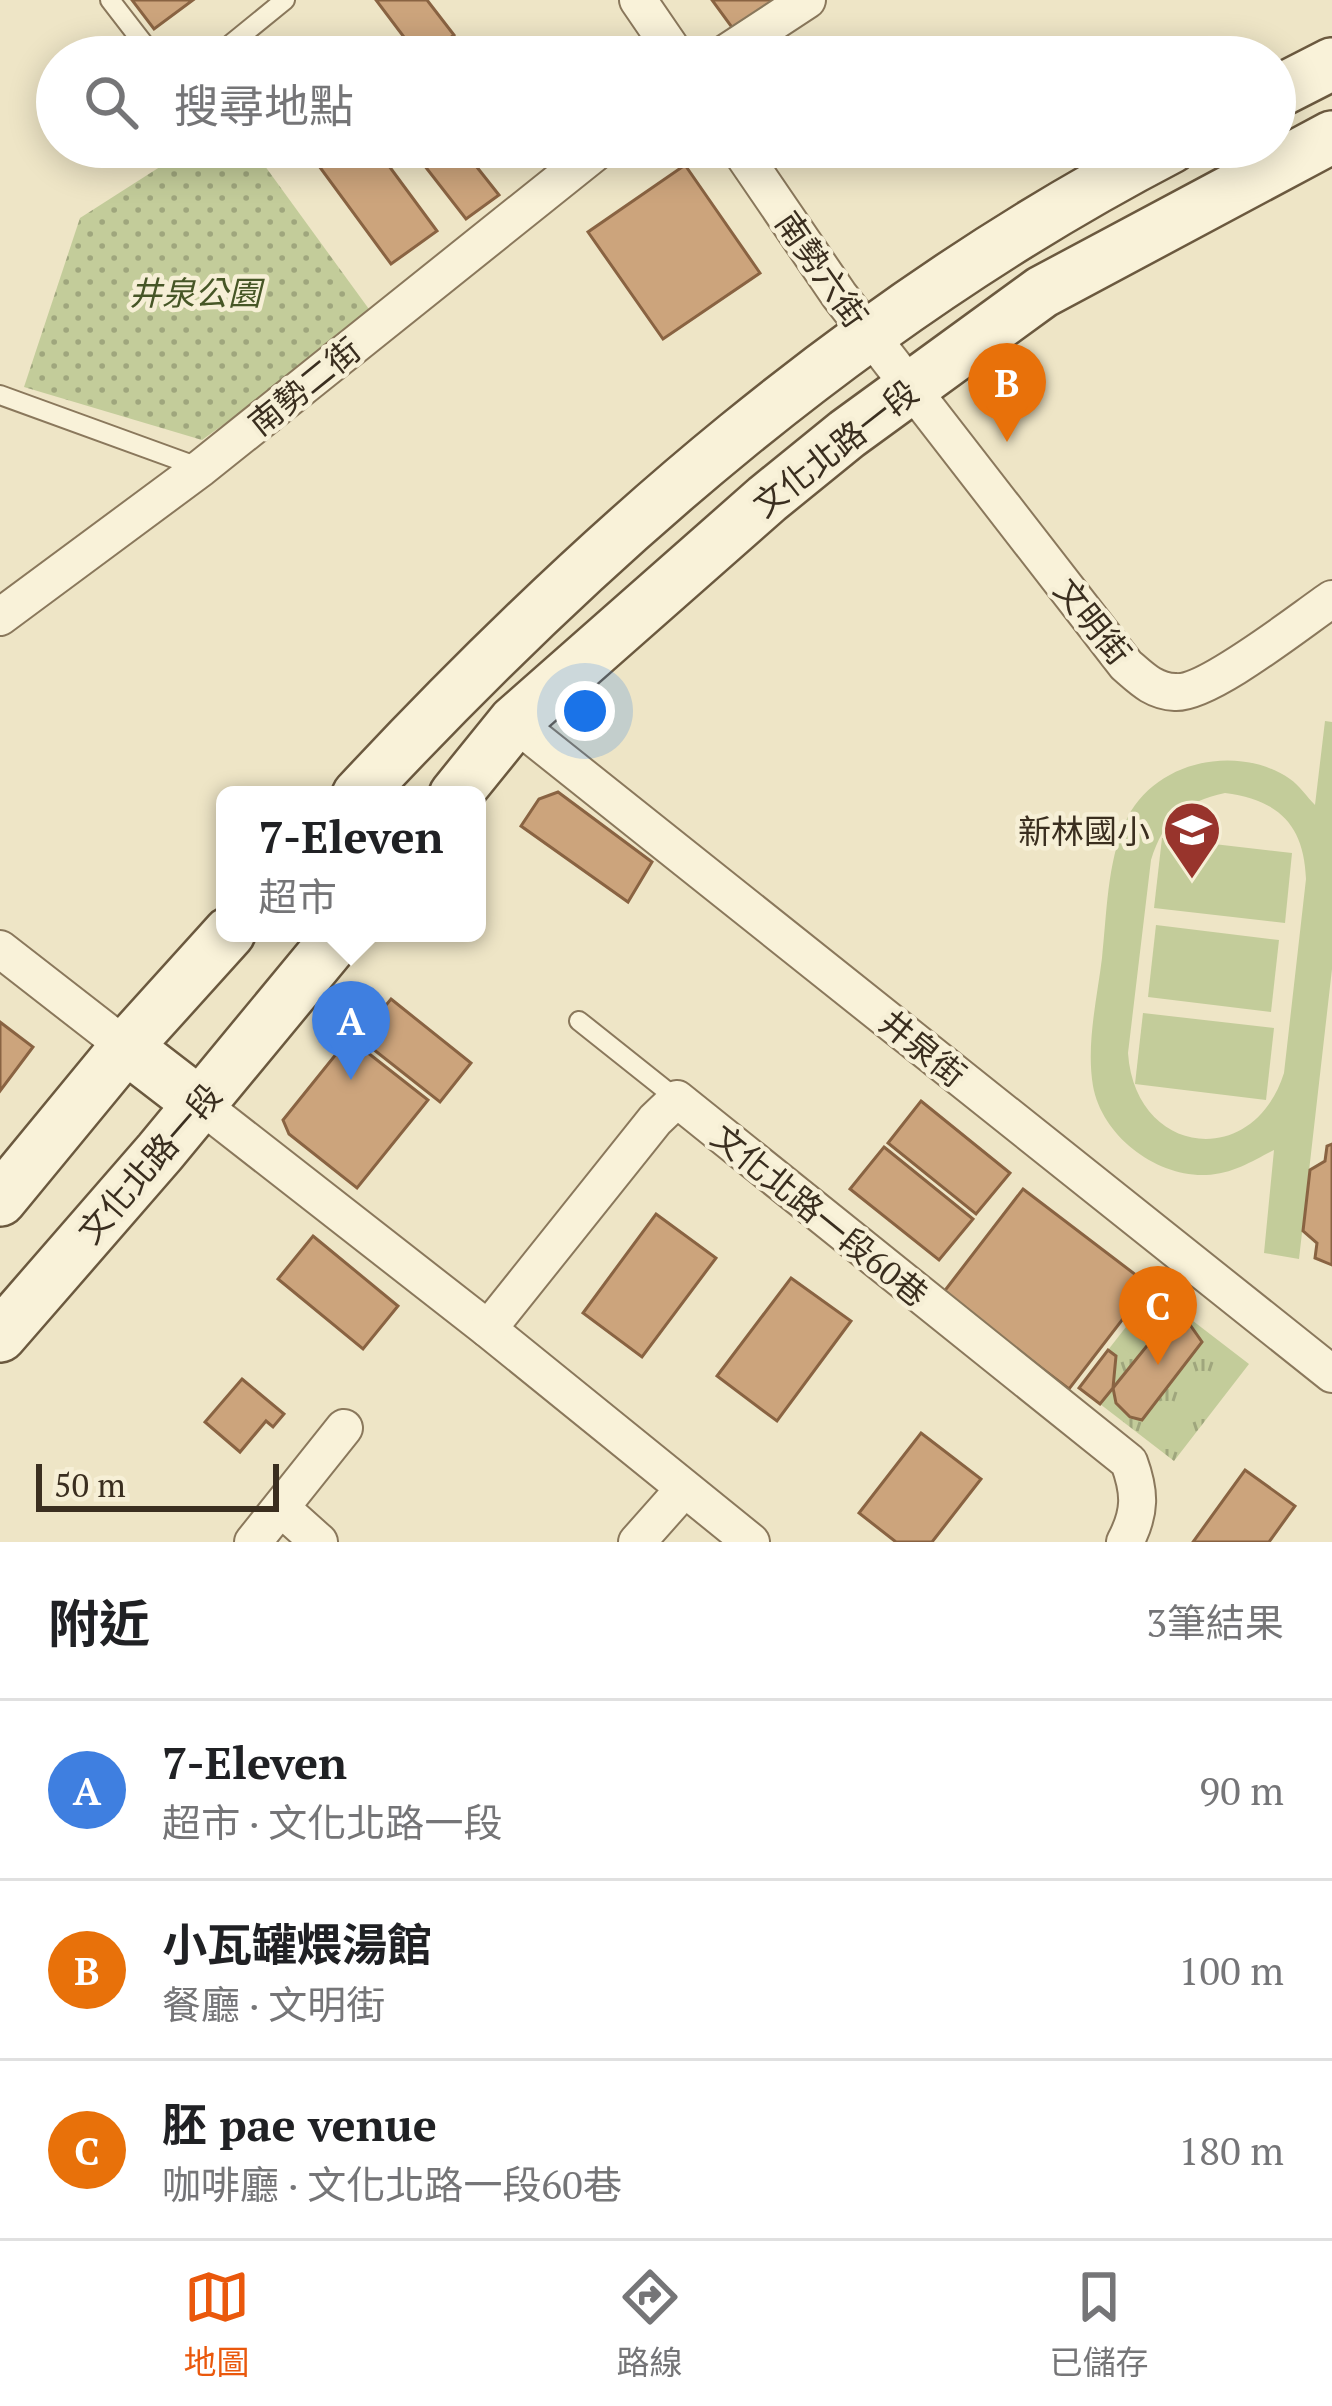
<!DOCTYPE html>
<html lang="zh-TW">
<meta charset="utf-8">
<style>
body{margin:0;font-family:"PT Serif","Noto Sans TC",serif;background:#f6f6f6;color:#202124}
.scale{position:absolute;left:36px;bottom:30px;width:243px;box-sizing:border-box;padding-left:12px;border:6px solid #3a2e1f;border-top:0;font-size:33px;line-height:42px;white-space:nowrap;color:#3a2e1f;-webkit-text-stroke:9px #f6efd6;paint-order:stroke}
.you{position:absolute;left:585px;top:711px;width:42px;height:42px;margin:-30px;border:9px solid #fff;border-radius:50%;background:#1a73e8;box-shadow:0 0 0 18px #1a73e833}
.badge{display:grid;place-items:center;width:78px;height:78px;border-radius:50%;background:#ea580c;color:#fff;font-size:39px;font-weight:700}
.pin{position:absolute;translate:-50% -99px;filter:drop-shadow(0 3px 6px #0008)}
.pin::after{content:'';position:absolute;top:63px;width:42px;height:36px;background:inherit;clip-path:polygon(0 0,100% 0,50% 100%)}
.popup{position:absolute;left:216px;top:786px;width:270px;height:156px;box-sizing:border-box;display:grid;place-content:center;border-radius:18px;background:#fff;filter:drop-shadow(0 3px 9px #0005);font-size:39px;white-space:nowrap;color:#757577}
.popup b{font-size:45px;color:#202124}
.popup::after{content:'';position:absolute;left:50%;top:100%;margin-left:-24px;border:24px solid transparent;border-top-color:#fff}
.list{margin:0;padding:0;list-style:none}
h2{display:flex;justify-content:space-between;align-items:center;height:156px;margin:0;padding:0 48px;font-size:51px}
h2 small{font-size:39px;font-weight:400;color:#757577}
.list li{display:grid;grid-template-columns:78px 1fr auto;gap:36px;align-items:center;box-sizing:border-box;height:180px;padding:0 48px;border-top:3px solid #e0e0e0}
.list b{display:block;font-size:45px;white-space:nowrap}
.list p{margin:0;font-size:39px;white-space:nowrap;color:#757577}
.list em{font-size:39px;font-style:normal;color:#757577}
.icon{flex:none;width:66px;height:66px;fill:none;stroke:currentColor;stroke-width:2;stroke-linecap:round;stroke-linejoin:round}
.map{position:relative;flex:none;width:1332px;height:1542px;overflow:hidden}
.search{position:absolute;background:#fff;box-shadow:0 6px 30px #0003;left:36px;right:36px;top:36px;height:132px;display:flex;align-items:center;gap:30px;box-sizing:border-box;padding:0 42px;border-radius:66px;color:#757577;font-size:45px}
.sheet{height:696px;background:#fff}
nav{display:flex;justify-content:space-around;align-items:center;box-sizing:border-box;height:168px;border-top:3px solid #e0e0e0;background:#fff;font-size:33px;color:#757577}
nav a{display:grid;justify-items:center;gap:6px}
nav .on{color:#ea580c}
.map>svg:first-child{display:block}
.grass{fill:url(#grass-tufts)}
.park{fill:url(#park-dots)}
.garden{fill:#c3cc9a;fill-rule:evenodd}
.building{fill:#cca47c;stroke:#896342;stroke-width:3}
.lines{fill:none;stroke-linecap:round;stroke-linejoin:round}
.lane-casing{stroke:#8a785c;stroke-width:22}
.street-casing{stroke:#8a785c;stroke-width:40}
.secondary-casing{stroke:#6b593f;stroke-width:56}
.lane{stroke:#f9f2d9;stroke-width:18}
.street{stroke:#f9f2d9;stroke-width:36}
.secondary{stroke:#f9f2d9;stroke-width:51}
.labels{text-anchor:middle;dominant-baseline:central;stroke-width:9;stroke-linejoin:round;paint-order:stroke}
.street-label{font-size:33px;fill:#3a2e1f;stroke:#f6efd6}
.park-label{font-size:33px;font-style:italic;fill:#465626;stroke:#f6efd6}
.poi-label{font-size:33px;fill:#3a2e1f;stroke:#f6efd6;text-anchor:end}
</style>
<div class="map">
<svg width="1332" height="1542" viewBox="0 0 1332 1542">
<defs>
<pattern id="grass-tufts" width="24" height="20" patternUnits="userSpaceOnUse" patternTransform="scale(3)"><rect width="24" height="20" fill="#c3cc9a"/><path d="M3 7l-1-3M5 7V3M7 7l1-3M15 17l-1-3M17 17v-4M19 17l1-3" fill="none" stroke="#9fa67d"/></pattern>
<pattern id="park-dots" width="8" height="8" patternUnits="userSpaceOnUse" patternTransform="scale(3)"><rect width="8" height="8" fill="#c3cc9a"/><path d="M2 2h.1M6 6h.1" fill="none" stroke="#9fa67d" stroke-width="1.8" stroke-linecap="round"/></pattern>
</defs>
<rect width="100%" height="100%" fill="#eee5c6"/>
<path class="grass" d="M1154,1291L1249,1364L1174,1461L1100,1404L1113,1387L1116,1356L1108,1350Z"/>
<path class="park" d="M191,147H251L374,316L202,440L24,387L80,218Z"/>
<g class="garden">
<path d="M1325,721L1332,722V969L1299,1259L1264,1253L1274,1150C1252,1161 1233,1174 1206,1175C1156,1177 1102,1136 1093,1086C1086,1044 1097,999 1102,958C1107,913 1107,864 1125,823C1151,762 1236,742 1290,779C1299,785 1307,797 1315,805ZM1225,793C1279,800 1304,825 1306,879L1284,1073C1253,1171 1135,1156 1128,1053L1151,860C1164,819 1184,802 1225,793Z"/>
<path d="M1162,838L1292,853L1285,923L1154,908Z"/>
<path d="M1156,925L1279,940L1271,1012L1148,997Z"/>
<path d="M1143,1013L1274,1028L1266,1100L1135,1084Z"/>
</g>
<g class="building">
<path d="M132,0H193L154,29Z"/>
<path d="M376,0H427L454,35L425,57H419Z"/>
<path d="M712,0H790L739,37Z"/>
<path d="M305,147H375L437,231L391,264Z"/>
<path d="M410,147H461L499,195L466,219Z"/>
<path d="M685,165L760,273L663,339L588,232Z"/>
<path d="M558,792L652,862L628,902L521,826L539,799Z"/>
<path d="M391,999L471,1063L440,1102L359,1038Z"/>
<path d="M0,1022L33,1047L0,1091Z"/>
<path d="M349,1038L428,1100L357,1188L289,1134L283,1120Z"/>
<path d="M921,1101L1010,1173L976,1214L888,1143Z"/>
<path d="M1332,1144V1265L1315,1258L1317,1243L1303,1231L1310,1170L1325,1161L1327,1146Z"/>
<path d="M884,1147L973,1219L939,1260L850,1189Z"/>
<path d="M1023,1189L1149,1285L1069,1389L943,1293Z"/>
<path d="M656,1214L716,1258L642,1357L583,1313Z"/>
<path d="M313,1236L398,1306L363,1349L278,1279Z"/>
<path d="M791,1278L851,1321L777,1421L717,1376Z"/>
<path d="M1171,1316L1188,1322L1202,1342L1142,1420L1130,1417L1116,1403L1113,1388Z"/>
<path d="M1108,1350L1116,1356L1113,1388L1100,1404L1079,1388Z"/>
<path d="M242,1379L284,1414L273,1427L266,1421L240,1452L205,1422Z"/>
<path d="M921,1433L981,1479L932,1542H896L859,1513Z"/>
<path d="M1245,1470L1295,1506L1269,1542H1193Z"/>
</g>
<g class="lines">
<defs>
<g id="lane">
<path d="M110,0L154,57"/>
<path d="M215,57L285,0"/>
<path d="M0,395L201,468"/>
<path d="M579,1021L677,1099"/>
</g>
<g id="street">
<path d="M638,0L677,57"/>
<path d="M720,57L807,0"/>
<path d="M738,147L839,295L1126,665C1141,678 1153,691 1175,692C1207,695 1301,620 1332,599"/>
<path d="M0,617L201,468L602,147"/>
<path d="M514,722L1332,1374"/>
<path d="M0,949L126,1047"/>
<path d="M200,1104L488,1329L751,1542"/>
<path d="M488,1329L655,1120L677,1099L1129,1462C1140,1492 1141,1512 1125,1542"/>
<path d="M281,1508L319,1542"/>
<path d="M253,1542L344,1428"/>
<path d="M637,1542L684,1489"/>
</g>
<g id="secondary">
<path d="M1275,93L1332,64"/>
<path d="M358,795C595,541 861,308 1171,147"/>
<path d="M455,795L514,722L767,499L847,434L1042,292L1332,137"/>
<path d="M126,1047L200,1104"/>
<path d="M0,1200L126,1047L229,933"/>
<path d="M0,1336L160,1152L341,933"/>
</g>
</defs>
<use href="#lane" class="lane-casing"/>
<use href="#street" class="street-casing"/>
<use href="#secondary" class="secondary-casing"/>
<use href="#lane" class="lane"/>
<use href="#street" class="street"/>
<use href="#secondary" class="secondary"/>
</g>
<defs>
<symbol id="school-pin" viewBox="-11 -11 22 30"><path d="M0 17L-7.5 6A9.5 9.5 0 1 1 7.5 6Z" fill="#98342c" stroke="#f6efd6"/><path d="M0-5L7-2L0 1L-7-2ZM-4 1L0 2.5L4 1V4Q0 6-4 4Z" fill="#fff"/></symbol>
</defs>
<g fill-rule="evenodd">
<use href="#school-pin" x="1159" y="797" width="66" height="90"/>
</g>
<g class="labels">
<g class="street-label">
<text transform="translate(822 269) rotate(55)">南勢六街</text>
<text transform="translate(304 386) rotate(-39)">南勢二街</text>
<text transform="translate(835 448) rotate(-38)">文化北路一段</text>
<text transform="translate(1093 621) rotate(51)">文明街</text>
<text transform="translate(923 1048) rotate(39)">井泉街</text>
<text transform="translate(149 1163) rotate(-49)">文化北路一段</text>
<text transform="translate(820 1215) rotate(39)">文化北路一段60巷</text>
</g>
<g class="park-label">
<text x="195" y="292">井泉公園</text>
</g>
<g class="poi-label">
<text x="1150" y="830">新林國小</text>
</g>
</g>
</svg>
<div class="scale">50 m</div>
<div class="you"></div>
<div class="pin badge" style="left:351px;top:1080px;background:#3f7fe0">A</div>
<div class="popup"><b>7-Eleven</b>超市</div>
<div class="pin badge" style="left:1007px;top:442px;background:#e8710a">B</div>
<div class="pin badge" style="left:1158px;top:1365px;background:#e8710a">C</div>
<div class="search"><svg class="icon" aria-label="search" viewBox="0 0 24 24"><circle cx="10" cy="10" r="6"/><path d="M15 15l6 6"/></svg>搜尋地點</div>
</div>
<section class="sheet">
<h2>附近<small>3筆結果</small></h2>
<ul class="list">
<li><span class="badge" style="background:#3f7fe0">A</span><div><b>7-Eleven</b><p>超市 · 文化北路一段</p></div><em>90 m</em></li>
<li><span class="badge" style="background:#e8710a">B</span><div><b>小瓦罐煨湯館</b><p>餐廳 · 文明街</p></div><em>100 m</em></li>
<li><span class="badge" style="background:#e8710a">C</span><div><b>胚 pae venue</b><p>咖啡廳 · 文化北路一段60巷</p></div><em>180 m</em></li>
</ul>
</section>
<nav>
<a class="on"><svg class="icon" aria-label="map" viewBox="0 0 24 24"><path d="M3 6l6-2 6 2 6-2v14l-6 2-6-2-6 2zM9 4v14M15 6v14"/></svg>地圖</a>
<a><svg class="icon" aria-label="directions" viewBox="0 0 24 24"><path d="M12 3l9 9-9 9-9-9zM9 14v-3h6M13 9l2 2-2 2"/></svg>路線</a>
<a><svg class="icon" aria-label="saved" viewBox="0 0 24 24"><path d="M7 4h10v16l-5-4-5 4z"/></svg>已儲存</a>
</nav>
